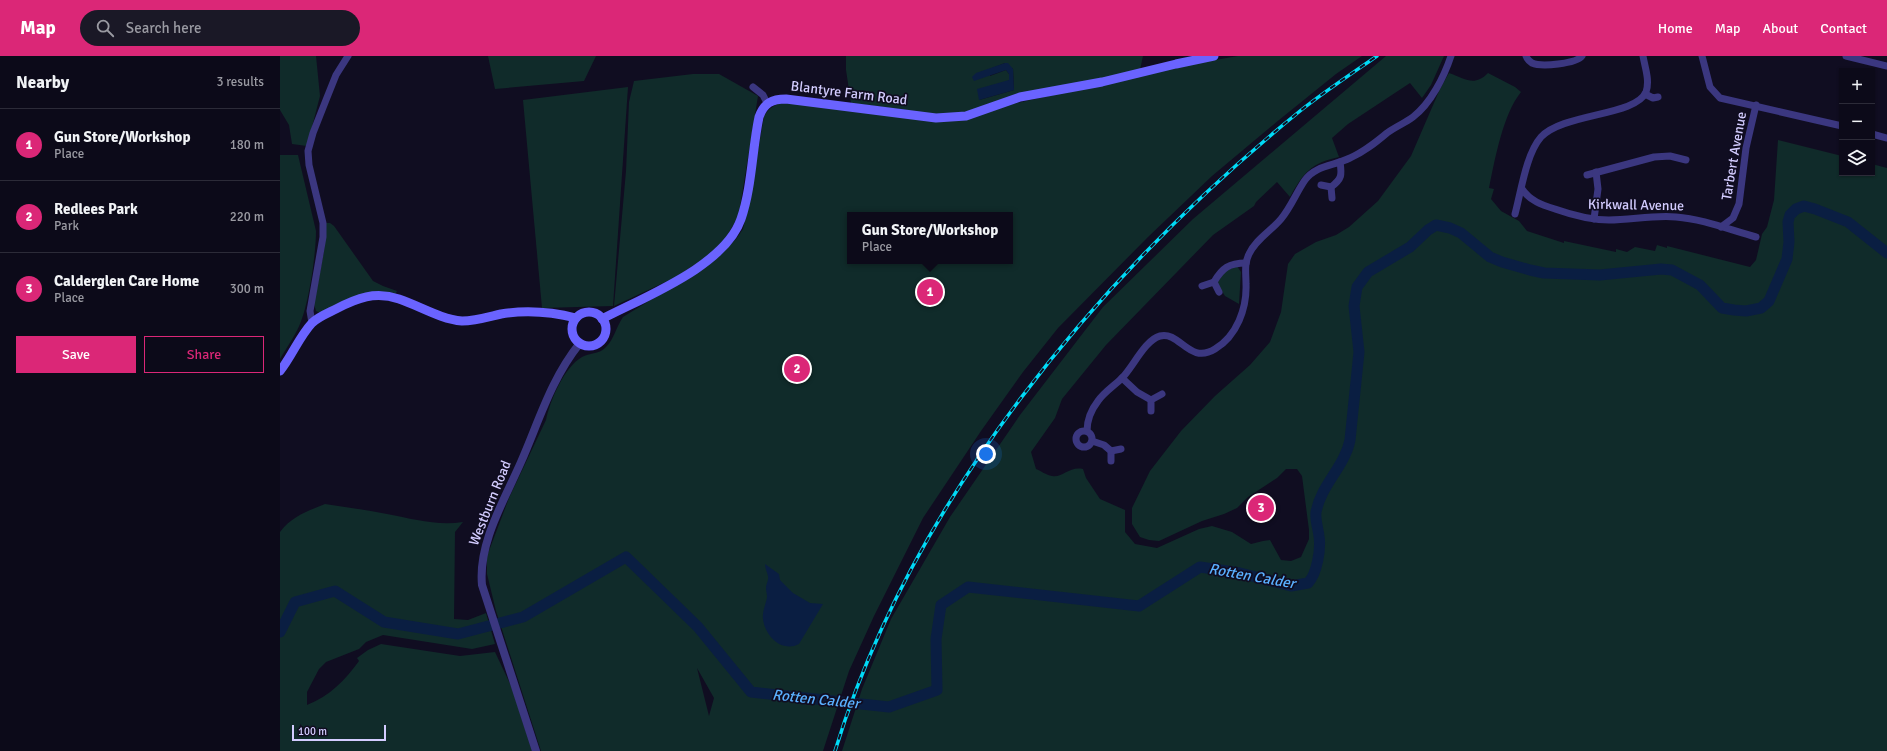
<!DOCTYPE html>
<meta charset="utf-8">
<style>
body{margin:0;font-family:Signika,sans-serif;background:#1a1826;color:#f1f3f6}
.controls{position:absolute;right:12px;top:12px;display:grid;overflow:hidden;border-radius:0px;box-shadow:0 1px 3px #0004}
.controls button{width:36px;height:36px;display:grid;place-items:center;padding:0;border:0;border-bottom:1px solid #2c2b38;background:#0c0a19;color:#f1f3f6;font:20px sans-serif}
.scale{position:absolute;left:12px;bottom:10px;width:94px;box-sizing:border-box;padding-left:4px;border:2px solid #d3ccff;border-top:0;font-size:11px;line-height:14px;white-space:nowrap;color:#d3ccff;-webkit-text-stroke:3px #100d21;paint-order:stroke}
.you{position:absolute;left:706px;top:398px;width:14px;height:14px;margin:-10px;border:3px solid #fff;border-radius:50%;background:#1a73e8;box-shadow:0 0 0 6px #1a73e833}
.badge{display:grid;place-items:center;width:26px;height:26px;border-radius:50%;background:#db2777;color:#fff;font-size:13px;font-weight:700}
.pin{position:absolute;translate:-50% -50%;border:2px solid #fff;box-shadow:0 1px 4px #0006}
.popup{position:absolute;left:567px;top:156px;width:166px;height:52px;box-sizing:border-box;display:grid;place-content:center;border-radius:0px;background:#0c0a19;filter:drop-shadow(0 1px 3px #0005);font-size:13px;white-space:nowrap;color:#9a9aa2}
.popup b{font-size:15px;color:#f1f3f6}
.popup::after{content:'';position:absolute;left:50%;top:100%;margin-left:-8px;border:8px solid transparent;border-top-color:#0c0a19}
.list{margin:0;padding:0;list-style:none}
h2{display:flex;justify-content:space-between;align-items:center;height:52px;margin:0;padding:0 16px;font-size:17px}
h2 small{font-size:13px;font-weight:400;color:#9a9aa2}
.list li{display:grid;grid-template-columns:26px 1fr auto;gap:12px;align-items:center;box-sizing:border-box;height:72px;padding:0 16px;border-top:1px solid #2c2b38}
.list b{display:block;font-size:15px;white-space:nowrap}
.list p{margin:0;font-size:13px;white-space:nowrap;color:#9a9aa2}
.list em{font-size:13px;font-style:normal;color:#9a9aa2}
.actions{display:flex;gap:8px;padding:12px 16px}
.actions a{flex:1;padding:9px 0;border:1px solid #db2777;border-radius:0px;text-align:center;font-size:14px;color:#db2777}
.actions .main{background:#db2777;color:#fff}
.icon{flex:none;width:22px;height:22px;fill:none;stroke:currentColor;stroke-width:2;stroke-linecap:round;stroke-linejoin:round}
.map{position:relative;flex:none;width:1607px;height:695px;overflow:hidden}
header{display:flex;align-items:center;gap:24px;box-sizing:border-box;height:56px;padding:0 20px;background:#db2777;color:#fff}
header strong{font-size:19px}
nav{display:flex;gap:22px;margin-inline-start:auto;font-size:14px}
.search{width:280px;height:36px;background:#1a1826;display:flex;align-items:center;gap:10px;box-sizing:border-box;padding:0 14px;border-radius:22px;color:#9a9aa2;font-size:15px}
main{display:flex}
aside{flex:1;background:#0c0a19}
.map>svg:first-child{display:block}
.green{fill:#102b2a;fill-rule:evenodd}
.water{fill:#0a1e42}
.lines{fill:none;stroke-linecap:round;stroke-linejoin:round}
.river{stroke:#0a1e42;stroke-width:11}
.minor{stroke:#3b3780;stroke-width:7}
.tertiary{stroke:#3b3780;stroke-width:8}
.secondary{stroke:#6a63ff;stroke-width:9}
.rail-casing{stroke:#00daf7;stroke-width:3.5}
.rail{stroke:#100d21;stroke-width:2;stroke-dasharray:6;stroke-linecap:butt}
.labels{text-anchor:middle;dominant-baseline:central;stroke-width:3.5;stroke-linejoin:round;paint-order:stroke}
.street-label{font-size:14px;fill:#d3ccff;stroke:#100d21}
.water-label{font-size:15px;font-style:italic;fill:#5ab0ff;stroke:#100d21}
</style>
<header>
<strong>Map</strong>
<div class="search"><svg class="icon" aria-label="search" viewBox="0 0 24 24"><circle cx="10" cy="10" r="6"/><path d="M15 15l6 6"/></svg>Search here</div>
<nav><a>Home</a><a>Map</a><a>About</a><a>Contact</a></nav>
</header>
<main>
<aside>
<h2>Nearby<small>3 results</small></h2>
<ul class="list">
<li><span class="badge">1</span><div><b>Gun Store/Workshop</b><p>Place</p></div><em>180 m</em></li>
<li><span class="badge">2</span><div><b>Redlees Park</b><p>Park</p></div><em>220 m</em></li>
<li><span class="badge">3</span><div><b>Calderglen Care Home</b><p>Place</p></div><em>300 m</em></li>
</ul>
<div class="actions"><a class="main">Save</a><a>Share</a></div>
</aside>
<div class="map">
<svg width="1607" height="695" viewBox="0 0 1607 695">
<rect width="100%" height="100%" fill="#100d21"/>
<g class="green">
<path d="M0,0H36L40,40L27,90L12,88L9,69L0,54Z"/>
<path d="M208,0H316L304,25L215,33Z"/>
<path d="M566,0H863L860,14L692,55L662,59L571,47L566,14ZM725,7L733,13L734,34L699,44L729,24V18L726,14L710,20V13Z"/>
<path d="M958,0H1082L1056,18L999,64L932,120L868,181L778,272L743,316L701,375L643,462L594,560L569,615L543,695H261L216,555L207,518V500L229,442L266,364C270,345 284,311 302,301C309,297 319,298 325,292C334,284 336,271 343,261L432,206L456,183L463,173L469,147L484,60C490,51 495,48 506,46L655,65L918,7ZM570,159H730V205H570ZM417,612L434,642L429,660Z"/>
<path d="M1106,0H1164L1151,29L1142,42L1130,27L1068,68L1052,82L1059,101C1031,107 1024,116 1010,141L997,126L976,146L974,150L933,179L826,289L782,343L775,362L751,396L756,413C761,415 766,419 772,420C783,422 789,410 803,413L806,422L820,443L845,454V476L855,488L877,492L919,473L932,470L952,476L971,488L983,485L990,484L1001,504L1011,505L1021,501L1029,483V474L1022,420L1017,413H1006L997,422L968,441L957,452L944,458L922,465L879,485L869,484L860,481L852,468V452L870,415L901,375L935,340L970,309L990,286L1001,256L1008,208L1015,198L1036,186L1056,179L1069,171L1098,145L1131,100L1160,33L1169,17C1186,23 1194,31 1208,17L1235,31L1241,36C1223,58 1215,103 1209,132L1214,133L1211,143L1221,155L1239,165L1247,175L1284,187V185L1336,196V193L1347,196L1355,191L1375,195L1377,189L1387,192V190L1470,211L1476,204L1482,178L1487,171L1494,144L1498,84L1562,100V117H1592V108L1607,112V695H562L582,633L611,563L670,461L740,359L823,251L913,163Z"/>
<path d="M413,18H439L478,40L460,151L458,161L445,183L429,199L396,221L334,250L346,115L349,46L354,25Z"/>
<path d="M348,31L333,250L262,252L243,44Z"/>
<path d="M0,99H18L36,175C36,198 29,247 20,268C15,280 7,291 0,303Z"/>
<path d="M46,167H50L54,170L93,225L103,230L117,235L115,239C84,231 68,244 40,257L36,255L34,248L44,195Z"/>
<path d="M957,210L961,216L959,248L945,240L937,227L945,215Z"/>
<path d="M45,448C66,451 86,454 107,458C133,463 157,470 183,466L175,476L174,563L188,564L206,557L215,588L192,593L103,579L86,586L79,593L46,606L39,613L27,636V649C50,640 65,624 79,605L77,602L88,594L101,588L180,600L215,596L232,632L252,695H0V476C12,460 28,455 45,448Z"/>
</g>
<g class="water">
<path d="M725,7H728L733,13L734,34L699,44L697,33L729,24V18L726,14L694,25L692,21L696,17Z"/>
<path d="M485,508L499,518L500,524L513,537L530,547L543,548L519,588C502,597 485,580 483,563C482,555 486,548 487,541C487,538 486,535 486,532C486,528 489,524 488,520C487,516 485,512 485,508Z"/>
</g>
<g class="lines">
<path class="river" d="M0,576L15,546L55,535L104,566L178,578L243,561L346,501L418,571L471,636L609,651L657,634L656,583L661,549L688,531L859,550L920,511L960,517L1011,530L1028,527C1037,518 1041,493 1039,480C1038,472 1035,464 1036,456C1041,429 1065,410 1070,384L1079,296L1074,250L1077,231L1088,216L1130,191L1148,174L1156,169L1170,172L1181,177L1210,201L1222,206L1250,214L1264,217L1320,219L1381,213L1392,214L1420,229L1442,252L1454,254L1466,255L1481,252L1489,245L1507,203L1509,186L1508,166L1510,159L1516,153L1524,150L1535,153L1568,166L1607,197"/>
<g class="minor">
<path d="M1246,0C1247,3 1249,5 1252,7C1261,11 1296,8 1302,0"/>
<path d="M1422,0L1430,31L1440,42L1562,70"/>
<path d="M1566,0L1607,10"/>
<path d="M473,31L483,39L487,47"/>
<path d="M1365,38L1373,42L1378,41"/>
<path d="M1592,78L1607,82"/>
<path d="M1307,119L1374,101L1390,100L1406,104"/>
<path d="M1041,129L1051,131C1062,123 1062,119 1060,106"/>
<path d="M1051,131L1052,142"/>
<path d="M1242,133C1250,145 1262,149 1275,153C1292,159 1310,164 1329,164C1351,164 1373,159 1396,161C1423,163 1450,174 1476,181"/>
<path d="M1235,158C1241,136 1246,98 1261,81C1283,57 1356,60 1366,36C1370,24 1365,12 1363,0"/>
<path d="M1314,163L1318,133L1316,116"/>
<path d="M1441,171L1453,162L1459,148L1466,92L1476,49"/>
<path d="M934,226C942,212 949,207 966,207"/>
<path d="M922,230L934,226L939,236"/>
<path d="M32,267L30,255L43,181V167L29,109L28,95L33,77L46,44L56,19L68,0"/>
<path d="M842,322L857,336L871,344"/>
<path d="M871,355V344L882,338"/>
<path d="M807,375C807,364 811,354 818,345C824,336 834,330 842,322C853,311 865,284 880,280C900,275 909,309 935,293C957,280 967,252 966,228C966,217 964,208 969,198C976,183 991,175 1001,163C1011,151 1016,137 1025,124C1036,109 1054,110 1070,102C1084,96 1095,87 1107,77C1115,71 1125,67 1133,61C1151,47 1164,21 1171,0"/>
<circle cx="804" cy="383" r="8"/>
<path d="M812,385L824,389L831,395V405"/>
<path d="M831,395L841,393"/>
</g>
<path class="tertiary" d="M256,695L202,529C198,487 224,445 241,406C259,365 271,323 300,287"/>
<g class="secondary">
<circle cx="309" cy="273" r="17"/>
<path d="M322,263C364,241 445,210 461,163C472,131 472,94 479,61C484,47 492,43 506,43L656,62L686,60L740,41L822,26L896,8L934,0"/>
<path d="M0,315C12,300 19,281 32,267C38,261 48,257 56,253C77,242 95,235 119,243C140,250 160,263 182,265C195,265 208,261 221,258C246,254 272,256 296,262"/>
</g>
<defs>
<path id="rail" d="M555,695C632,444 818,219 1020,55C1044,36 1071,18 1097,0"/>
</defs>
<use href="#rail" class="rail-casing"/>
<use href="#rail" class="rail"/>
</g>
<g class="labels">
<g class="street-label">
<text transform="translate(569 37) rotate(7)">Blantyre Farm Road</text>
<text transform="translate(1454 100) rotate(-80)">Tarbert Avenue</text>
<text transform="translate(1356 149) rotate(1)">Kirkwall Avenue</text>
<text transform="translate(210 447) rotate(-68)">Westburn Road</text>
</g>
<g class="water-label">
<text transform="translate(972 520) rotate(10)">Rotten Calder</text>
<text transform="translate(536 643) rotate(6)">Rotten Calder</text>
</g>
</g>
</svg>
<div class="controls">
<button>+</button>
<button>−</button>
<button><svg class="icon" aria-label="layers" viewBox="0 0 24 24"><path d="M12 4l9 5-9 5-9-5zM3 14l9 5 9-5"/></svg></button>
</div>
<div class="scale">100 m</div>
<div class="you"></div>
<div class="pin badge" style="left:650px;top:236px">1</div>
<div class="popup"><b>Gun Store/Workshop</b>Place</div>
<div class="pin badge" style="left:517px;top:313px">2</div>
<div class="pin badge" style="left:981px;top:452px">3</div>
</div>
</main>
